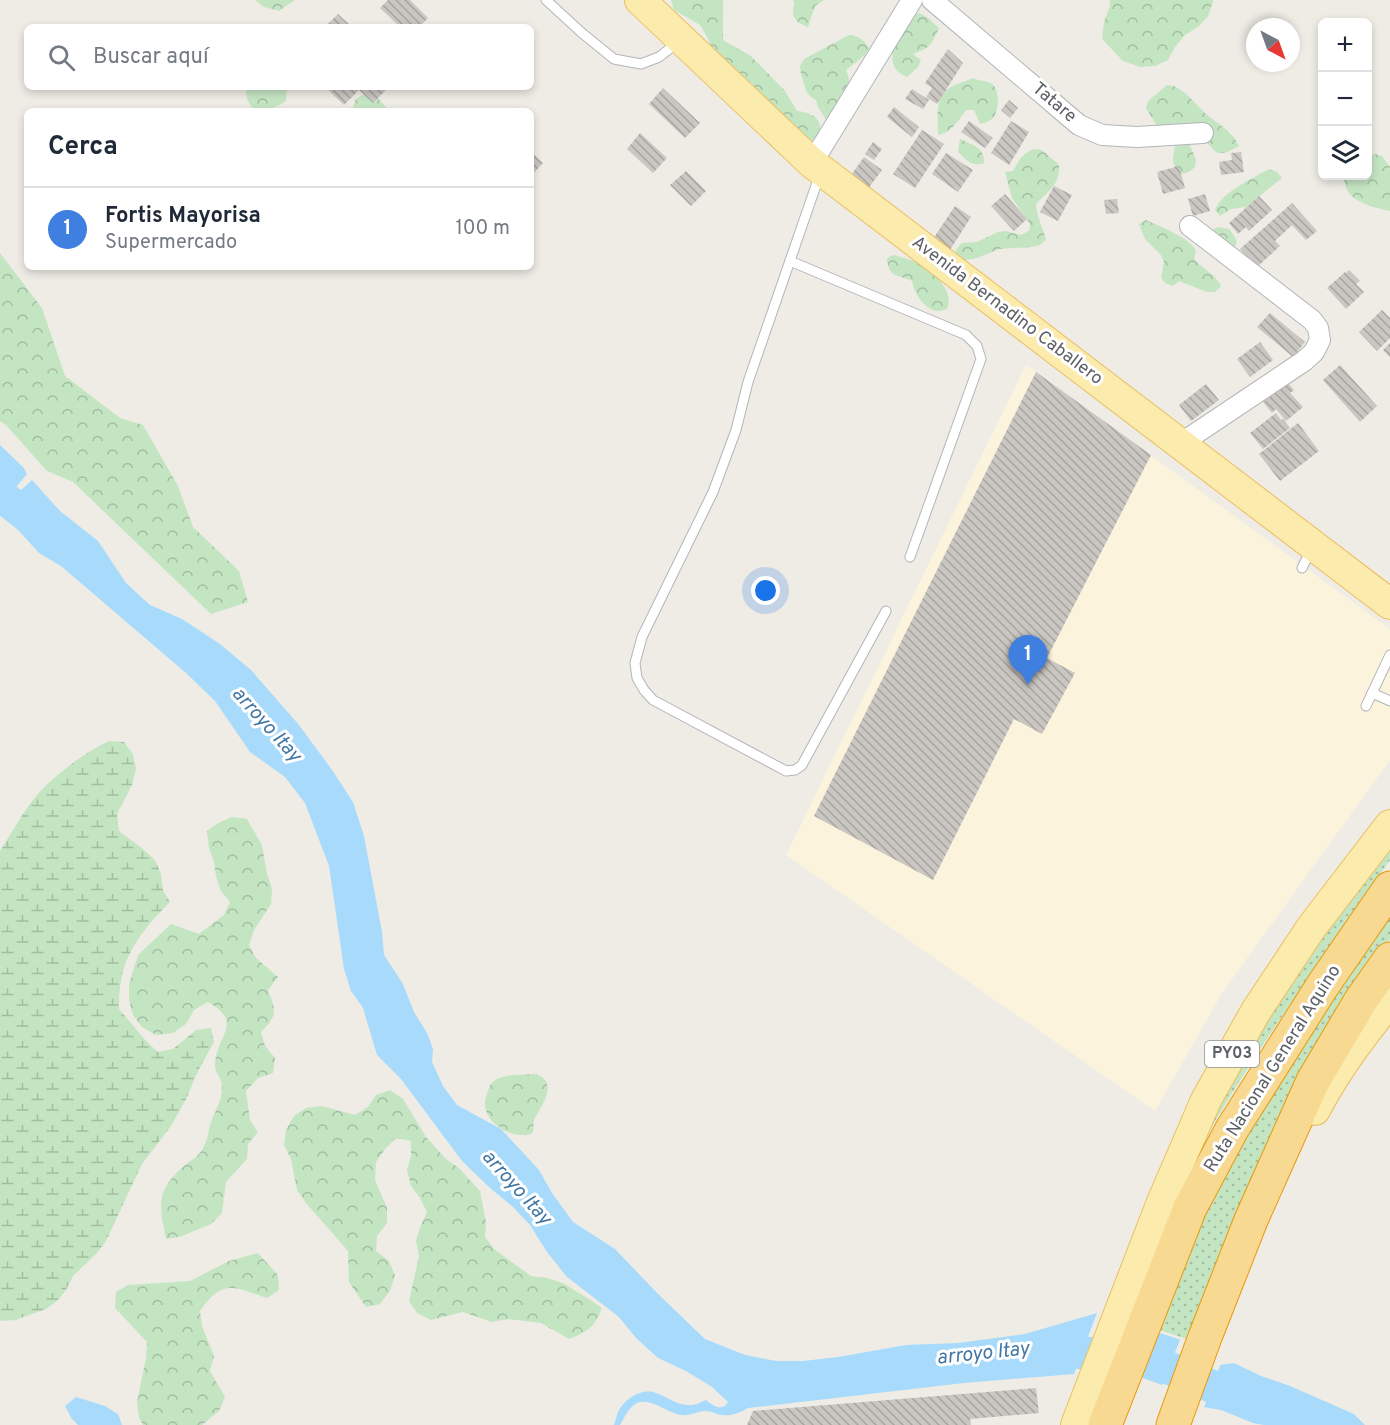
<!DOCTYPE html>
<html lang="es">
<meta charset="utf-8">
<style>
body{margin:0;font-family:Overpass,sans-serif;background:#f2f2f3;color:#1f2937}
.controls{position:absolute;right:18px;top:18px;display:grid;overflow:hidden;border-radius:9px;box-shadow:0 3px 9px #0003}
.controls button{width:54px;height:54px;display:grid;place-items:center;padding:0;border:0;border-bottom:2px solid #e0e1e3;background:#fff;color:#1f2937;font:30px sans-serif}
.compass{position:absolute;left:1246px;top:18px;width:54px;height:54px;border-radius:50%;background:#fff;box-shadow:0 3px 9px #0003;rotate:139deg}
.you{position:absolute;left:766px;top:591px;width:21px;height:21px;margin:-15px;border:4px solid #fff;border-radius:50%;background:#1a73e8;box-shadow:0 0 0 9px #1a73e833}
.badge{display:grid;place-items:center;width:39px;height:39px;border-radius:50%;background:#e13d38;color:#fff;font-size:20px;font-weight:700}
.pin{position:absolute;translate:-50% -50px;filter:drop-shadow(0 2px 3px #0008)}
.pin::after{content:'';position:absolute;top:32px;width:21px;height:18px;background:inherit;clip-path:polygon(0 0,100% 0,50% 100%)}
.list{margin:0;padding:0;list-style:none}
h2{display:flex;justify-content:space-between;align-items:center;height:78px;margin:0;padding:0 24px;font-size:26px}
h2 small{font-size:20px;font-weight:400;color:#747a83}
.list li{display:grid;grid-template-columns:39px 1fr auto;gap:18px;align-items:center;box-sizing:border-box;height:84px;padding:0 24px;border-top:2px solid #e0e1e3}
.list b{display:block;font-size:22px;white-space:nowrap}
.list p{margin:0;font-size:20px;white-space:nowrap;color:#747a83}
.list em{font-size:20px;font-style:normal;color:#747a83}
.icon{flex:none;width:33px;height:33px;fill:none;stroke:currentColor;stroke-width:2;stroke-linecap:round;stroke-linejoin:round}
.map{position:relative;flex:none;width:1390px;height:1425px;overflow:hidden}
.search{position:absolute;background:#fff;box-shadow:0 3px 9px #0003;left:24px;top:24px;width:510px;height:66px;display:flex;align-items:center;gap:15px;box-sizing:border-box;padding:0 21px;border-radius:9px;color:#747a83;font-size:22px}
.panel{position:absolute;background:#fff;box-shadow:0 3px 9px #0003;left:24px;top:108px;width:510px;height:162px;border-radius:9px}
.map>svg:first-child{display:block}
.commercial{fill:#fcf3dc}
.grass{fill:url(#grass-dots)}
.forest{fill:url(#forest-crowns)}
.wetland{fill:url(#wetland-marsh)}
.water{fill:#a8dbfb}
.pier{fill:#eeece5}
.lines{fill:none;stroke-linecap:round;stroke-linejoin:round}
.river{stroke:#a8dbfb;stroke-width:33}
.building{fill:url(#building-back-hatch)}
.lane-casing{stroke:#b2b5b9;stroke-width:11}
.street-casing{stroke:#b2b5b9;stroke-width:22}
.primary-casing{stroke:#ebbe61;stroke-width:32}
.highway-casing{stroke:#e9990a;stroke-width:35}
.lane{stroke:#fff;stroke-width:9}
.street{stroke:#fff;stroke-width:20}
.primary{stroke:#fbebad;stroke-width:30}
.highway{stroke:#f8d992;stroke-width:33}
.labels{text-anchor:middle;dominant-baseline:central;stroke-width:6;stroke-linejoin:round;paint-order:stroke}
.shield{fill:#fff;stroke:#8e9093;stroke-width:1.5}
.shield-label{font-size:16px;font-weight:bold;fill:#5d6065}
.street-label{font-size:18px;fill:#5d6065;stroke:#fff}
.water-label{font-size:20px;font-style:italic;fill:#4276a4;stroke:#fff}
</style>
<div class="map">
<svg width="1390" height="1425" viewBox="0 0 1390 1425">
<defs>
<pattern id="grass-dots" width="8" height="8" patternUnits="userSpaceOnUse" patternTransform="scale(1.5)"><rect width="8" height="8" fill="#c4e5c2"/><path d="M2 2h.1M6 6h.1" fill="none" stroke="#a2bda1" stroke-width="1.8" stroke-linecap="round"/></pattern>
<pattern id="forest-crowns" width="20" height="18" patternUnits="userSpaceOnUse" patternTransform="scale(1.5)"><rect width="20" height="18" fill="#c4e5c2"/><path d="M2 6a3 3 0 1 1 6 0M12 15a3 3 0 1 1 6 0" fill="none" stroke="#a2bda1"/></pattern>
<pattern id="wetland-marsh" width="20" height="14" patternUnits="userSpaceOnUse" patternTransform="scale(1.5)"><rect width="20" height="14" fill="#c4e5c2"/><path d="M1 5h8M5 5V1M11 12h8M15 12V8" fill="none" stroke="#a2bda1"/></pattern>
<pattern id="building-back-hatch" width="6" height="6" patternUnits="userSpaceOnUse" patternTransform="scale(1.5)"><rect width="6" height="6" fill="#cac6c2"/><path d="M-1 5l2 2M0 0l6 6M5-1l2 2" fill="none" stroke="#a7a4a1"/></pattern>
</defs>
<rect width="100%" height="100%" fill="#eeece5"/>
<path class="commercial" d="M1026,365L1390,629V760L1222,993L1155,1111L786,855Z"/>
<g class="grass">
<path d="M1390,851V860C1321,958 1251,1057 1191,1162L1222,1099L1293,975L1378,862Z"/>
<path d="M1390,907V939L1344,1006L1210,1282L1186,1339L1154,1328L1223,1167Z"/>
</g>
<g class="forest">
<path d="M255,0H295L279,11L264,7Z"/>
<path d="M671,0H723V40L751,56L785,91L797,111C811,112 828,121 816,137C813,141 808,144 804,147L772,118L753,84L720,66L707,37L700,25L674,10Z"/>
<path d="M793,0H824L815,6L808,27C800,24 792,20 793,10C794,1 796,9 793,0Z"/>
<path d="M1110,0H1213V2L1208,16L1198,27L1185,35L1175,47L1168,60L1155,66L1140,67L1123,61L1102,39L1104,22L1110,6Z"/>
<path d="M919,13L927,17L939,28C931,46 931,47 913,54L921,60L918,67L907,77C894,71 891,64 893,50C894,45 895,41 898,36C903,29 909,26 912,17Z"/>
<path d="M849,35C859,36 863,39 869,48L865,55L846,70C854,88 844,85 840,97C839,101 840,109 841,113L834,118L826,120L818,107L816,100L811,97L806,91L801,74L800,66L804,59Z"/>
<path d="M973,78C979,81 986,80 992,84C1000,90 999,109 994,117C990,121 985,123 980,124L974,110H966C958,121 952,132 938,135C938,122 935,100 945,91C952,85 964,82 973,78Z"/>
<path d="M1167,85C1168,85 1175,86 1176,87C1187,93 1196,104 1205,113C1217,124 1232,130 1239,146L1225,153H1217L1201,137L1192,138L1190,145L1196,160L1195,167L1189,172L1182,174C1166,161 1177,154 1175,137L1163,136L1146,108L1148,101Z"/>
<path d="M246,87H287L286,101C267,114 245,116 246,87Z"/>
<path d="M362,95L378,98L389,111H356L353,108L355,100Z"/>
<path d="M960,139C972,145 985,147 984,163C971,167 967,160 958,152Z"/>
<path d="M1034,149L1042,150L1059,165C1061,183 1048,192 1036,204C1036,215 1043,228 1046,240L1040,245L1032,247L999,249L977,258L962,261L955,256L957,248L962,243L977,242L998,232L1006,231L1021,235L1029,231L1030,224L1012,198L1005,172L1013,171C1019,160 1022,154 1034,149Z"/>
<path d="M1375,154L1382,156L1390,167V211C1379,209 1357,203 1350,194C1346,190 1344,181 1343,176H1368V155Z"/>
<path d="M1269,169L1277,172L1282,178L1246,207L1231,209L1220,216L1215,210C1222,192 1253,178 1269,169Z"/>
<path d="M1146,220C1159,226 1191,238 1196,251L1194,259C1202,269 1215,273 1221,286L1215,292H1207L1179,281L1173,286L1165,283L1161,278L1164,262L1161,255L1145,239L1139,224Z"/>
<path d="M1218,227L1229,229C1237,240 1241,243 1229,253L1210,231Z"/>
<path d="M0,253L42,308L65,376L120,418L143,425L178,486L193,527L239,571L248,602L211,614L73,482L47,471L6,425L0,421Z"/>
<path d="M894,255C903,258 914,260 922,265C935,273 955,293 947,309C944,310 940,311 937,311C924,309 914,293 912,281C898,274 889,279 887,259L890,256Z"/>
<path d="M232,817L247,819L262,845L267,874L272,889L271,904L254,930L249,945L256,958L278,977L268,990C276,1011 278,1015 261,1032L265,1046L275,1058L273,1073L258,1078L246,1091L250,1120L258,1132L248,1144L247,1159L226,1182L222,1213L211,1224L182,1236L166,1239C164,1226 159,1211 162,1198C165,1182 177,1172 189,1162C194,1159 199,1155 202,1150C207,1142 208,1134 210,1125C215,1110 225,1097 221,1081C219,1075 214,1070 215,1064C216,1036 245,1023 208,1002L194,1010L186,1024L173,1033L156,1035L142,1027L133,1015L129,1000V984L138,955L171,924L199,934L224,915L230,902L221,891L216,877L214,862L209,848L207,831L218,823Z"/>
<path d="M534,1074C554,1078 548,1096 540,1109C539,1112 536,1115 535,1118C533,1122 534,1128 533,1133C515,1141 484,1124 485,1103C485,1100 486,1097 487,1094C489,1087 491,1082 497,1079C506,1074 523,1075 534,1074Z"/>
<path d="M390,1090L403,1099L426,1137L446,1159L459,1168L480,1191L486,1222L485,1237L494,1249L531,1276L547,1278L563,1283L592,1301L602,1308C594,1328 588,1331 569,1339L541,1323L508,1319L492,1322L463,1312L431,1320L417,1313L409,1301L419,1256L416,1241L421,1225L427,1212L420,1198L411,1186L407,1170L411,1156V1141L396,1138L385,1149L376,1162L375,1180L387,1208V1223L377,1236L376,1251L389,1261L395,1275L390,1291L380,1304L366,1307L349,1282L348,1251L306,1203L297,1190L291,1159L284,1145L286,1130L294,1116L306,1108L322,1106L355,1115L368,1107L376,1095Z"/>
<path d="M258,1253L278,1275L279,1290L267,1298C233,1287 223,1278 200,1311L202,1326L214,1356L210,1371L225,1397L219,1411L202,1425H143L139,1417L137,1402L146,1358L147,1342L115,1308L116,1292L128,1285L190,1281L229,1261Z"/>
</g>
<path class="wetland" d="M109,741L124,742L133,754L136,769L132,785L117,814L119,831L143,849L155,860L161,874L163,890L170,902C148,924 126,949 121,981C119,990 119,1000 119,1009L147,1042L158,1052L173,1049L196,1030L211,1028L214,1042L198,1071L186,1099L171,1126L142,1164L106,1241L97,1253L73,1276L66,1290L58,1300L46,1309L15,1320L0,1321V851C12,832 23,812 37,795C55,775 85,752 109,741Z"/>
<g class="water">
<path d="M0,445L23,467L27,474L0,506Z"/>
<path d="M32,480L60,511L98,541L126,583L150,605L182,619L220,644L251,670L299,725L332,770L353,802L364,836L382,932L384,955L403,984L414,1012L427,1033L433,1049L432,1062L443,1086L457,1105L501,1129L539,1170L552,1193L573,1222L615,1249L658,1294L705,1339L745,1355L776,1361H803L838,1357L906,1345L958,1343L1025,1334L1097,1313L1074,1374L964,1383L748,1408C738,1414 729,1417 717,1414C713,1412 709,1411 704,1411C696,1412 689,1416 681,1415C668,1413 650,1397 637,1403C629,1407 624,1418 620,1425H614C616,1421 616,1416 618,1412C624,1400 639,1389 653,1392C665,1395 676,1405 688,1405C695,1406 701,1402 706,1400C713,1406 722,1412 728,1402L712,1387L686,1371L658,1358L636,1338L619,1317L567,1277L547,1252L530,1225L513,1207L490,1188L462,1161L401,1079L377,1055L363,1008L351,991L344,969L329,866L305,803L285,777L250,752L215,701L186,673L61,566L39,553L0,510Z"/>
<path d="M1154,1331L1187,1342L1168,1387L1137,1376Z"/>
<path d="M1234,1363L1261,1376L1290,1386L1354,1414L1365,1425H1264L1253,1423L1221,1410L1203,1407L1219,1365Z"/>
<path d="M76,1397L105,1406L118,1414L122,1425H78L72,1419L65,1406Z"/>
</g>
<g class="pier">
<path d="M1181,1337L1188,1340L1168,1390L1161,1388Z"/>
<path d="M1222,1361L1203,1410L1202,1409L1200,1406L1216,1363Z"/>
</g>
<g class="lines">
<g class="river">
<path d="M0,494L8,501L45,530"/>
<path d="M1037,1348L1150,1360L1244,1400L1317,1422L1324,1425"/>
</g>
</g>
<g class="building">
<path d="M388,0H410L428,18L419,27H400L380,8Z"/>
<path d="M338,14L352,27H325Z"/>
<path d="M948,49L963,63L937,104L926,97L932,88L925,83Z"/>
<path d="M325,87H389L373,103L359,90L344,105Z"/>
<path d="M663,88L700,123L685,138L649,104Z"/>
<path d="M912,89L929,100L923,109L905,99Z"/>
<path d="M1009,100L1018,108L1010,118L1001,110Z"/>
<path d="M894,107L919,127L912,137L887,117Z"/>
<path d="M969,121L993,138L985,148L961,132Z"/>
<path d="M1011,121L1029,132L1009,165L991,153Z"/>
<path d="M922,130L944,144L915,188L893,174Z"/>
<path d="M640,133L667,158L653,173L627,149Z"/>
<path d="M873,142L882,149L874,160L865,154Z"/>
<path d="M531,152L543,163L531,176Z"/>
<path d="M1241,152L1244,172L1221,175L1219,162L1232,160L1231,153Z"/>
<path d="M946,153L973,170L958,192L932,174Z"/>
<path d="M864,157L882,170L867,190L849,178Z"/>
<path d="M1179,166L1185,188L1163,194L1157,172Z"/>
<path d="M686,171L706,191L691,206L670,185Z"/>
<path d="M1054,186L1072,195L1058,221L1040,212Z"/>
<path d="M1005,194L1027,219L1014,231L991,206Z"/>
<path d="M1205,194L1210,211L1193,216L1188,199Z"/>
<path d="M1259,196L1272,210L1249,231L1246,227L1238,234L1229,223Z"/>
<path d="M1117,199L1119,213L1106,214L1104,200Z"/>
<path d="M1292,203L1317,231L1306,240L1292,225L1275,241L1280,246L1257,267L1240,249Z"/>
<path d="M955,206L971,217L950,250L933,239Z"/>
<path d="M1349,270L1360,281L1356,284L1364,292L1346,309L1327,288L1345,272L1346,273Z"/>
<path d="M1382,310L1390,318V338L1377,351L1359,332Z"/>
<path d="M1270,313L1305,342L1293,357L1257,327Z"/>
<path d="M1260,342L1273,360L1250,377L1237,359Z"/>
<path d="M1390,343V357L1383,350Z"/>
<path d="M1340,365L1377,406L1360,422L1323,380Z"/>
<path d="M1036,372L1151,455L1047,658L1075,673L1042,734L1014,719L933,880L814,816Z"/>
<path d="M1288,383L1294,390L1290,393L1303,407L1286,421L1276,409L1272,413L1263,402Z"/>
<path d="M1206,384L1219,400L1191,421L1179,405Z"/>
<path d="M1276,413L1281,420L1283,419L1290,428L1263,449L1250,433Z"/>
<path d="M1298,423L1319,451L1280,481L1259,454Z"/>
<path d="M1036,1388L1039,1413L970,1419L971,1425H747L753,1411Z"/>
</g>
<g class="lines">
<defs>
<g id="lane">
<path d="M546,0L582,33L614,59L641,64L659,57L677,43"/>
<path d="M820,174L748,382L736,430L713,492L642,637L635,663L637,678L644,690L653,700L786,771L795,770L802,765L886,611"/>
<path d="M790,261L966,335L977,346L981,359L910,557"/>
<path d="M1302,568L1311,550"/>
<path d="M1372,693L1390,701"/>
<path d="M1366,706L1390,655"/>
</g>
<g id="street">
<path d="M932,0L1079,125L1102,135L1137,137L1203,133"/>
<path d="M812,163L912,0"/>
<path d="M1180,444L1304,361L1314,352L1320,340L1318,328L1312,320L1190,226"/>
</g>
<g id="primary">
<path d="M640,0L812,163L1390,604"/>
<path d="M1315,1110C1335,1071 1362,1035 1390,1001"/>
<path d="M1076,1425L1162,1202L1206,1100L1256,1011L1311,928L1390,825"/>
</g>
<g id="highway">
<path d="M1105,1425L1190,1208L1232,1129L1323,985L1390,888"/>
<path d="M1173,1425L1205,1337L1251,1220L1313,1081L1361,1000L1390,959"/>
</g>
</defs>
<use href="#lane" class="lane-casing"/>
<use href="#street" class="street-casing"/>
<use href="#primary" class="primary-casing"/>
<use href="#highway" class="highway-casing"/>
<use href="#lane" class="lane"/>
<use href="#street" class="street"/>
<use href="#primary" class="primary"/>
<use href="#highway" class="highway"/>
</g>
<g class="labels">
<rect class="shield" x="1205" y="1041" width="54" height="26" rx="4.5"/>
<g class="shield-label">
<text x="1232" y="1054">PY03</text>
</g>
<g class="street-label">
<text transform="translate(1054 103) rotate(40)">Tatare</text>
<text transform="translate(1007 311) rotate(37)">Avenida Bernadino Caballero</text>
<text transform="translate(1273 1069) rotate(-58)">Ruta Nacional General Aquino</text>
</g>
<g class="water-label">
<text transform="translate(266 725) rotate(48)">arroyo Itay</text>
<text transform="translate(516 1188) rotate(48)">arroyo Itay</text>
<text transform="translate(983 1354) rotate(-6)">arroyo Itay</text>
</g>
</g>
</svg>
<div class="controls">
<button>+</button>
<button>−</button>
<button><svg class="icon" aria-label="layers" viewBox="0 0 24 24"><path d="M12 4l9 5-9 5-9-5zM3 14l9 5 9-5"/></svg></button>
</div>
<svg class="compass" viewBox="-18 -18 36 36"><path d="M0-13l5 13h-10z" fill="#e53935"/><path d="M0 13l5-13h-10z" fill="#747a83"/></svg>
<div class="you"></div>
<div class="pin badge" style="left:1028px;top:685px;background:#3f7fe0">1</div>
<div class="search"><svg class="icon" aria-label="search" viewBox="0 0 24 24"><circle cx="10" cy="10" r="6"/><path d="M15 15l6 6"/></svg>Buscar aquí</div>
<section class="panel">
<h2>Cerca<small></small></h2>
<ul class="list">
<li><span class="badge" style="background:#3f7fe0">1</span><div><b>Fortis Mayorisa</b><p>Supermercado</p></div><em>100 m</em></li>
</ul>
</section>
</div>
